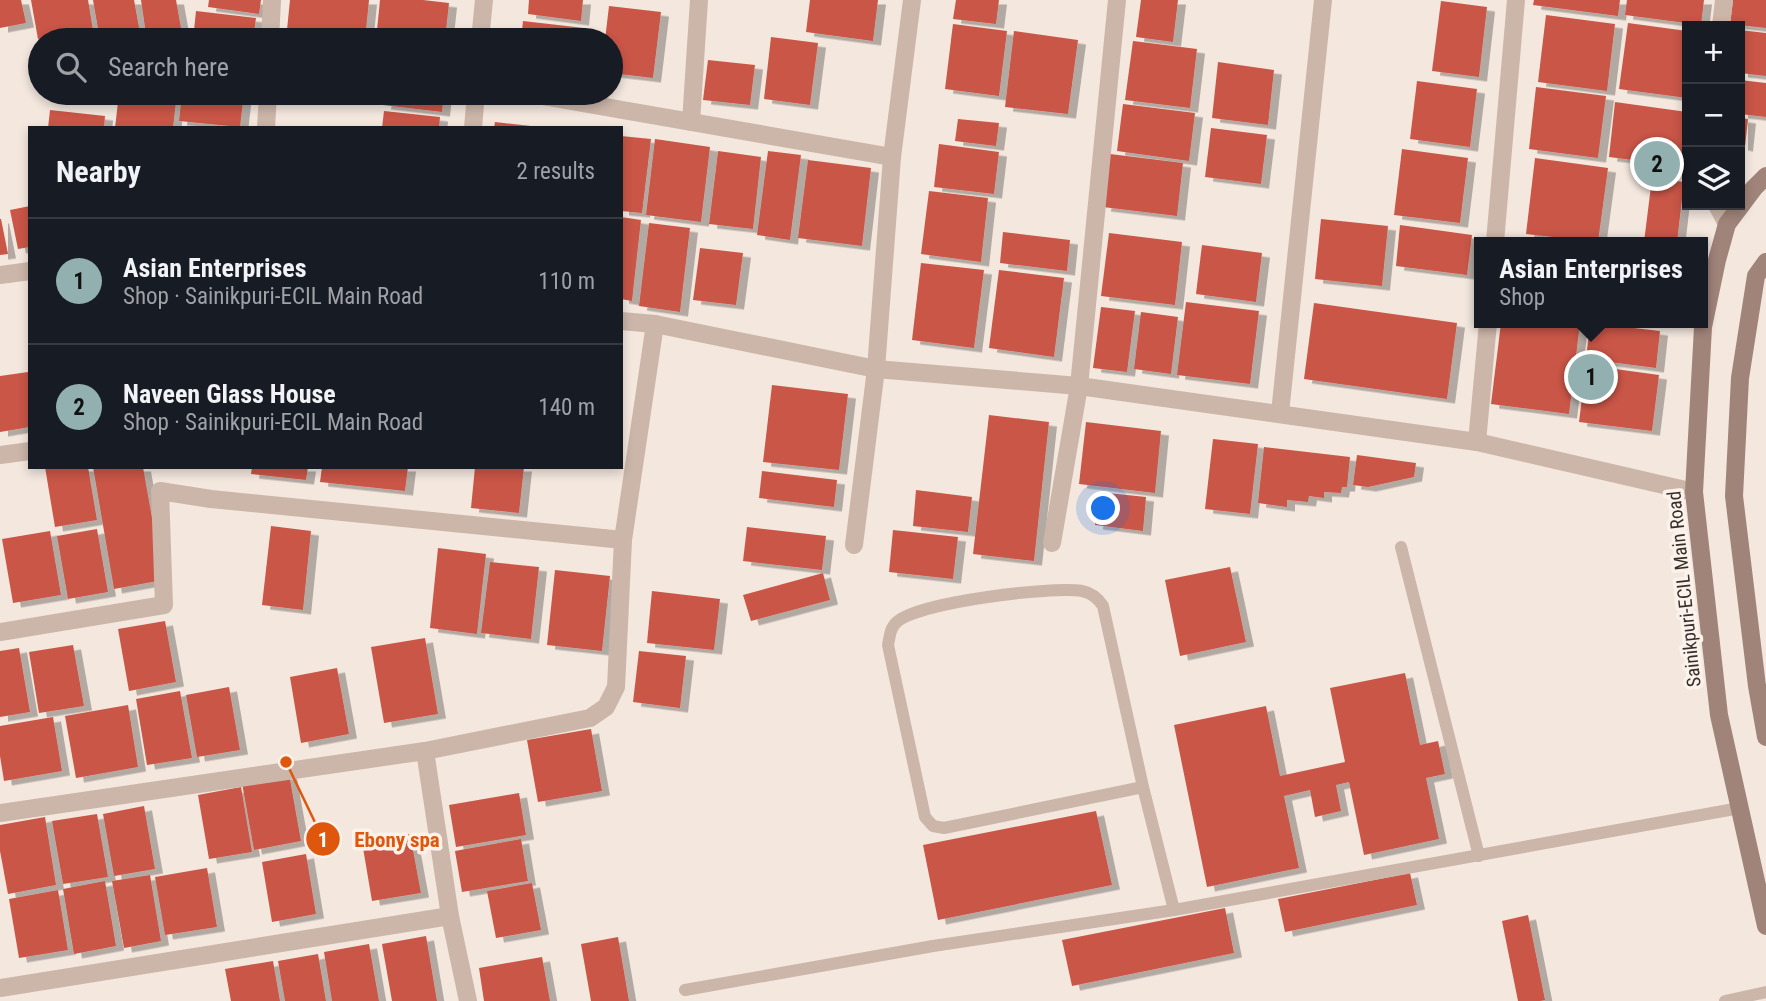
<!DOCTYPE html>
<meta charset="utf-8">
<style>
body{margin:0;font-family:"Roboto Condensed",sans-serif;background:#20242c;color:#f1f3f6}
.controls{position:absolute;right:21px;top:21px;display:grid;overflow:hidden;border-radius:0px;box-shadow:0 4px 10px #0003}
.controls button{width:63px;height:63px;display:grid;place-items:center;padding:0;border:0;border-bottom:2px solid #363941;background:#171b24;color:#f1f3f6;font:35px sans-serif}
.you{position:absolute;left:1104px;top:509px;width:24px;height:24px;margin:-18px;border:5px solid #fff;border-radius:50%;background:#1a73e8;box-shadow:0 0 0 10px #1a73e833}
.badge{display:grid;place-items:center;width:46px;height:46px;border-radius:50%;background:#92b0af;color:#111;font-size:23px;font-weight:700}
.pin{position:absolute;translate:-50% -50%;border:4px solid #fff;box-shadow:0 2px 7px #0006}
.popup{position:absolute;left:1474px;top:237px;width:234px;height:91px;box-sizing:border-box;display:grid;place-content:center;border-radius:0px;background:#171b24;filter:drop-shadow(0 2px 5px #0005);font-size:23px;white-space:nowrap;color:#9ea1a6}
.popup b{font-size:26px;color:#f1f3f6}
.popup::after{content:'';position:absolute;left:50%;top:100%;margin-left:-14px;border:14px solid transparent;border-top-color:#171b24}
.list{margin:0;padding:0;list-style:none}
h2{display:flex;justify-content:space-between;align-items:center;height:91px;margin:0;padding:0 28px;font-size:30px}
h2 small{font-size:23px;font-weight:400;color:#9ea1a6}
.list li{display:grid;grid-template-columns:46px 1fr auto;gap:21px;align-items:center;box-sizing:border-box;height:126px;padding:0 28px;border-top:2px solid #363941}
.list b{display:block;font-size:26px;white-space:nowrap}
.list p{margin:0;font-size:23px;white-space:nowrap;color:#9ea1a6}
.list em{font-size:23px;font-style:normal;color:#9ea1a6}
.icon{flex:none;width:38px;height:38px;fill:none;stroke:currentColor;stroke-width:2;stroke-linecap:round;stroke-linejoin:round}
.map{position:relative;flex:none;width:1766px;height:1001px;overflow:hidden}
.search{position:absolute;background:#171b24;box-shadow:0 4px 10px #0003;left:28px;top:28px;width:595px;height:77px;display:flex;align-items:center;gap:18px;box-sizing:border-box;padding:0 24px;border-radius:38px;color:#9ea1a6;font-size:26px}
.panel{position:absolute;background:#171b24;box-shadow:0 4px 10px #0003;left:28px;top:126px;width:595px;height:343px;border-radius:0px}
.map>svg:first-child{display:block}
.building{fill:#c95746;filter:url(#shadow)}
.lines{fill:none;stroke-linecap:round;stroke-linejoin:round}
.service{stroke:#ccb5a9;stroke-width:12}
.minor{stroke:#ccb5a9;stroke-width:18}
.secondary{stroke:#a0847a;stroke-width:18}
.labels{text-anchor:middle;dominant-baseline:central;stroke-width:7;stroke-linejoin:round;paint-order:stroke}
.street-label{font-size:19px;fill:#392d29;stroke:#fbf2eb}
.leader{fill:none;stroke:#df570d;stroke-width:2.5}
.callout-dot{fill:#df570d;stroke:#fbf2eb;stroke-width:2.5}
.mark-label{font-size:21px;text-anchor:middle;font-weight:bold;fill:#fff}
.callout-label{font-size:21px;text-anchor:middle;font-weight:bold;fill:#df570d;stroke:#fbf2eb;stroke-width:7;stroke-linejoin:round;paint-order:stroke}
</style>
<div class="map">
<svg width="1766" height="1001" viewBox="0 0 1766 1001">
<defs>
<filter id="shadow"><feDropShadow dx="8" dy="4.5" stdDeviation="0" flood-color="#0004"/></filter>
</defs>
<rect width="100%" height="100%" fill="#f3e7de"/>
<g class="building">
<path d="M0,0H21L26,23L0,28Z"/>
<path d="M31,0H88L93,30L38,39Z"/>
<path d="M93,0H134L140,33L100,40Z"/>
<path d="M141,0H176L181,28L146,34Z"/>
<path d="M209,0H261L259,14L208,7Z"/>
<path d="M290,0H369L365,40H286Z"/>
<path d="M380,0H423L449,3L445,40H376Z"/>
<path d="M529,0H583L581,21L528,14Z"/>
<path d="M810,0H878L873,41L806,32Z"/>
<path d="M956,0H999L996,24L953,19Z"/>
<path d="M1141,0H1178L1173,42L1136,37Z"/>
<path d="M1534,0H1620L1618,16L1533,5Z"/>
<path d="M1627,0H1704L1701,25L1625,15Z"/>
<path d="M1733,0H1766V28L1730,24Z"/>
<path d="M1441,1L1487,7L1479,77L1432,71Z"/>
<path d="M609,6L661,12L653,78L611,73V40H605Z"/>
<path d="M196,11L256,18L253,40H193Z"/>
<path d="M1546,15L1615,24L1607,91L1538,82Z"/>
<path d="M523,21L584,28L582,40H521Z"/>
<path d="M1628,23L1687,31V98L1619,89Z"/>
<path d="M953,24L1007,31L999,96L945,89Z"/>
<path d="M1740,30L1766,33V76L1740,73Z"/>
<path d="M1014,31L1078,40L1068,114L1005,107Z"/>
<path d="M771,37L818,43L810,105L764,99Z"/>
<path d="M1133,41L1197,49L1190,108L1125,100Z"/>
<path d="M708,60L755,65L750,105L703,100Z"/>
<path d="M1218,62L1274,70L1268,125L1212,118Z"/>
<path d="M1740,80L1766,83V117L1740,114Z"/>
<path d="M1417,81L1477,89L1470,147L1410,139Z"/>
<path d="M1536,87L1606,96L1598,158L1529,149Z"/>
<path d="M119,93H177L173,128H115Z"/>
<path d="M182,93H244L240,127L179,121Z"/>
<path d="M385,93H444L442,112L383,105Z"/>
<path d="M1615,102L1687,112V167L1609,157Z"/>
<path d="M1123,104L1195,113L1189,161L1117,151Z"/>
<path d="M50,110L105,116L104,128H48Z"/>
<path d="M384,111L440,117L439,128H382Z"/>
<path d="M1740,118L1748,119L1745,147L1740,146Z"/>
<path d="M958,119L999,123L996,146L955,141Z"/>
<path d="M495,122L531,126V128H494Z"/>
<path d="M1211,128L1267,135L1261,184L1205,177Z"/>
<path d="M621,136L651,139L642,213L621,211Z"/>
<path d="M655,139L710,147L701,222L646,215Z"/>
<path d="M939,144L999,152L994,194L934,187Z"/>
<path d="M1402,149L1468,158L1460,223L1394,215Z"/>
<path d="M718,151L761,157L753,229L709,224Z"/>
<path d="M768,151L801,155L790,240L757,235Z"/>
<path d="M1110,154L1183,163L1177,216L1103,207Z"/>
<path d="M1535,158L1608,168L1598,242L1526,234Z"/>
<path d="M808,160L871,168L862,246L798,238Z"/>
<path d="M1652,178L1684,182L1677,242H1644Z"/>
<path d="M929,191L988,198L981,262L921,254Z"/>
<path d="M30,206V247L18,249L10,210Z"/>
<path d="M621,217L641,220L632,301L621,299Z"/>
<path d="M0,219H1L8,254L0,255Z"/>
<path d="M1321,219L1388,226L1382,286L1315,279Z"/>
<path d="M649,223L690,228L680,312L639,306Z"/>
<path d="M1400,225L1472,235L1467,275L1396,266Z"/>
<path d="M1003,232L1070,240L1067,271L1000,263Z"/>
<path d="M1109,233L1182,242L1175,305L1101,296Z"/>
<path d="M1202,245L1262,253L1256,302L1196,294Z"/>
<path d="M700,248L743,253L736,305L693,300Z"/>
<path d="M921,263L984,270L974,348L912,340Z"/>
<path d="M999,270L1064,278L1054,357L989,348Z"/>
<path d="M1186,302L1259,311L1250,384L1177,375Z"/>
<path d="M1314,303L1457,323L1447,399L1304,379Z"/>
<path d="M1101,307L1135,311L1127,372L1093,368Z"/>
<path d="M1141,312L1178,317L1171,374L1134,369Z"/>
<path d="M1501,323H1580L1569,414L1491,404Z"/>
<path d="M1590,323L1660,331L1656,368L1586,359Z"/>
<path d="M1586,365L1659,375L1652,431L1579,422Z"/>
<path d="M28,372L30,383V427L0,432V376Z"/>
<path d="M772,385L848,394L839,470L763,462Z"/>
<path d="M989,415L1049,422L1034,561L973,554Z"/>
<path d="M1086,422L1161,431L1155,493L1079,484Z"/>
<path d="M1213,439L1258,444L1250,514L1205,509Z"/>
<path d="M1264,447L1350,457L1347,487H1342L1341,493L1324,492V498L1309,496L1308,502L1287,500V507L1258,503Z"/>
<path d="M1357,455L1416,463L1414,477L1368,487L1353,485Z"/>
<path d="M45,467H88L97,520L55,527Z"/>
<path d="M93,467H143L163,580L114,589Z"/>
<path d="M252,467H308L306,480L251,474Z"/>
<path d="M322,467H408L405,491L320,482Z"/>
<path d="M475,467H524L519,513L471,508Z"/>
<path d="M762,471L837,480L834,507L759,498Z"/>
<path d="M916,490L972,497L968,532L913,526Z"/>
<path d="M1098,492L1146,497L1143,531L1095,525Z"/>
<path d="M271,526L311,531L303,610L262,605Z"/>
<path d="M747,527L826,536L822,570L743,561Z"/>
<path d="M97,529L108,592L68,599L57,536Z"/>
<path d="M893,530L958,537L953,579L889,572Z"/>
<path d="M50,531L61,595L13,603L2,539Z"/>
<path d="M438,548L486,554L477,634L430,628Z"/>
<path d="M490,562L539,567L531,639L481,633Z"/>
<path d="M1230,567L1246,642L1180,656L1165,580Z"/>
<path d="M555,570L610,576L602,651L547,645Z"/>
<path d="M823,573L830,600L751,621L743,595Z"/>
<path d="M652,591L720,599L714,650L647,643Z"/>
<path d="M165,621L176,682L129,691L118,629Z"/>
<path d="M425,638L438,714L384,723L371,647Z"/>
<path d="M73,645L84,706L39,713L29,652Z"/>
<path d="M19,648L30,712L0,717V651Z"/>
<path d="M639,651L686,656L680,708L633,702Z"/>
<path d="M337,668L349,734L301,743L290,677Z"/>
<path d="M1405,673L1420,745L1438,741L1445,774L1426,778L1439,839L1364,855L1349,782L1336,785L1341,811L1315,817L1310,790L1284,796L1299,868L1207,887L1174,725L1266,706L1280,776L1345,762L1330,688Z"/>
<path d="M229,687L240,750L197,757L186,695Z"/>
<path d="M180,691L192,758L147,765L136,699Z"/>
<path d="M128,705L138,767L76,778L65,716Z"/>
<path d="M53,717L62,771L4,781L0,756V726Z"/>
<path d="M591,729L602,791L538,802L527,740Z"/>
<path d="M289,774L301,841L254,850L242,783Z"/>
<path d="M241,787L252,852L209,859L198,795Z"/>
<path d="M519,793L526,835L456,847L449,805Z"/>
<path d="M144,806L155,869L114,876L103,814Z"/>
<path d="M1096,811L1112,885L938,920L923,845Z"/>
<path d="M97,814L108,877L63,884L52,821Z"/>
<path d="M45,817L56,885L8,894L0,851V825Z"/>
<path d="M410,834L421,893L372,901L362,842Z"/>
<path d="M521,839L528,881L462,892L455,851Z"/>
<path d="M306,854L316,914L272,922L262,862Z"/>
<path d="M207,868L217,927L165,935L155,877Z"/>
<path d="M1410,873L1417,905L1285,932L1278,899Z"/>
<path d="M150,875L161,941L124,948L112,881Z"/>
<path d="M105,881L116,946L74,954L63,889Z"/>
<path d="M532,883L541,930L496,938L487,891Z"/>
<path d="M58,890L68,950L19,958L9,899Z"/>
<path d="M1225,908L1234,953L1072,986L1062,940Z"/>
<path d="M1528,915L1545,1000L1540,1001H1518L1502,921Z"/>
<path d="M426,936L437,1001H392L382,944Z"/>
<path d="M618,937L629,1001H591L581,944Z"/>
<path d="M369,944L379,1001H332L324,952Z"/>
<path d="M318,954L326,1001H285L278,961Z"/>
<path d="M542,957L550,1001H484L479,968Z"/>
<path d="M273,961L280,1001H231L225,969Z"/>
</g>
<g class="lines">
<g class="service">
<path d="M1401,547L1479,856"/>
<path d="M1143,787L944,828L933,826L925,817L888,645C890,636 890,627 898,621C922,602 1051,586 1082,591C1092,593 1098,598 1103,606L1143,787L1174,910"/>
<path d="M685,990L933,946L1174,910L1740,808"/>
<path d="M1725,1001L1766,992"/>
</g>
<g class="minor">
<path d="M1721,26L1724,0"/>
<path d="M270,40L272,0"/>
<path d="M480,40L484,0"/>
<path d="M525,93L892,157"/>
<path d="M691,122L699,0"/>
<path d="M266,128L268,93"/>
<path d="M473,128L476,93"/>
<path d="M1717,205L1727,224"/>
<path d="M1495,242L1516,0"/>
<path d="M0,275L30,271"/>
<path d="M621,321L655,324L876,369L1079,386L1477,442L1694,492"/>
<path d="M1280,413L1323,0"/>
<path d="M1477,442L1488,323"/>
<path d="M0,455L30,451"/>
<path d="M1052,543L1079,386L1117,0"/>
<path d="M854,545L876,369L892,157L912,0"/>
<path d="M0,632L164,605L160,491L211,499L623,540"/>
<path d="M0,813L425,751"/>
<path d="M0,988L450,916"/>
<path d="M468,1001L450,916L425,751L590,718L606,707L616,687L623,540L655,324"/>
</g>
<g class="secondary">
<path d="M1766,176L1754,188L1727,224L1717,260L1703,327L1694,492L1719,715L1766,926"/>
<path d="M1766,262L1756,276L1740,378L1734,496L1757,686L1766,737"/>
</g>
</g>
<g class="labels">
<g class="street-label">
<text transform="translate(1684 589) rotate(-96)">Sainikpuri-ECIL Main Road</text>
</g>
</g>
<path class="leader" d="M286 762L323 839"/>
<g class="callout-dot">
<circle cx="286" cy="762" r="7"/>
<circle cx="323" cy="839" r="18"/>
</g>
<g class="mark-label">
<text x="323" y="847">1</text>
</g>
<g class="callout-label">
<text x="397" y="847">Ebony spa</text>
</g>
</svg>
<div class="controls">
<button>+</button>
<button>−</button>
<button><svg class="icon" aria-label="layers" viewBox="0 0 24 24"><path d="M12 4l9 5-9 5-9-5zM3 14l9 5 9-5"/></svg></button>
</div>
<div class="you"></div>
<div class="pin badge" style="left:1591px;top:377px">1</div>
<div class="popup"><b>Asian Enterprises</b>Shop</div>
<div class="pin badge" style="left:1657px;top:164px">2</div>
<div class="search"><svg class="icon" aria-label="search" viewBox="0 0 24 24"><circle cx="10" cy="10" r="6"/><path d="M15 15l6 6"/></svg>Search here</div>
<section class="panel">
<h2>Nearby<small>2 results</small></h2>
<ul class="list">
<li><span class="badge">1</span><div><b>Asian Enterprises</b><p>Shop · Sainikpuri-ECIL Main Road</p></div><em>110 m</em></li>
<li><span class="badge">2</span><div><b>Naveen Glass House</b><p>Shop · Sainikpuri-ECIL Main Road</p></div><em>140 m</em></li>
</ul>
</section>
</div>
